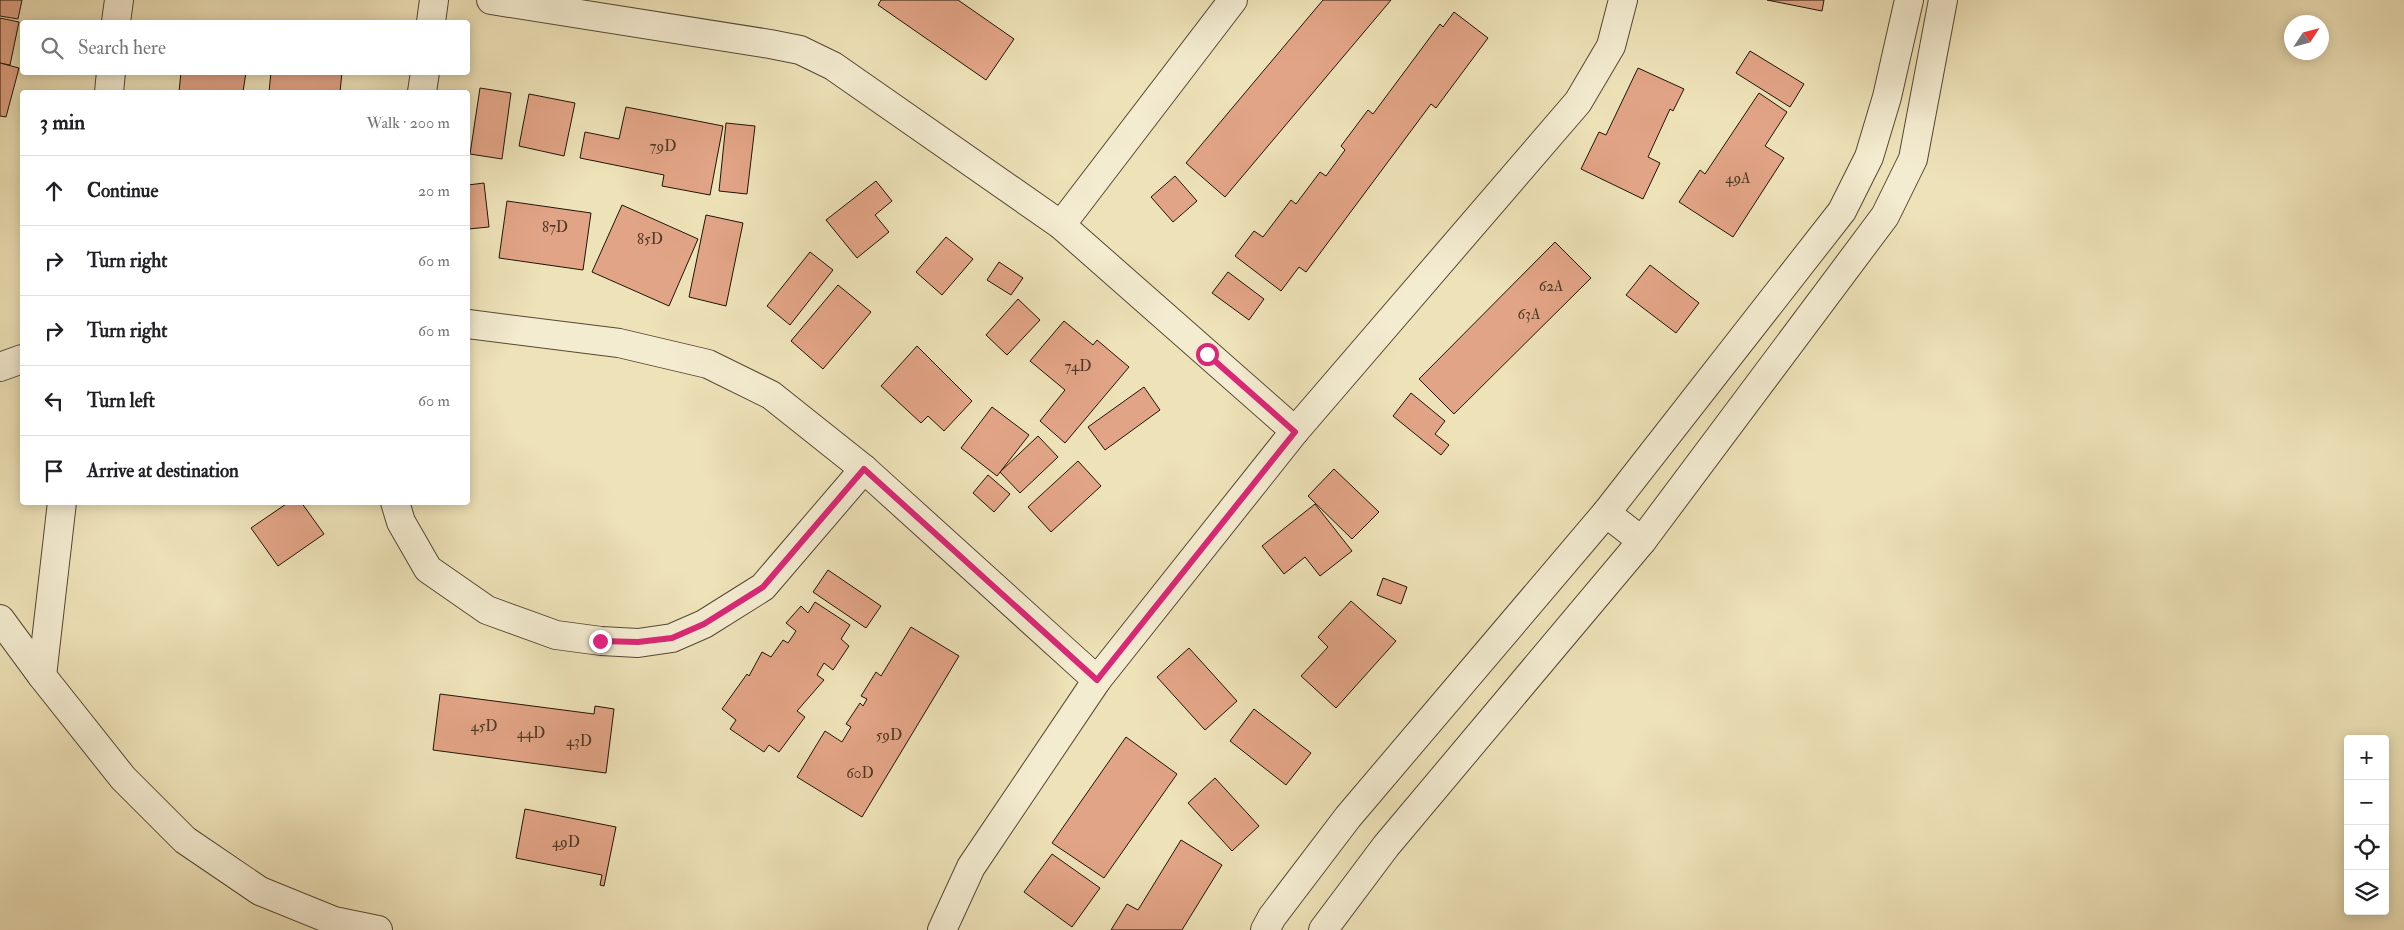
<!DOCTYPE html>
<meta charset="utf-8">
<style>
body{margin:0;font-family:"IM FELL Double Pica",serif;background:#f2f2f2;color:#202124}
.controls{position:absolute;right:15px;bottom:15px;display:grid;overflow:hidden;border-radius:5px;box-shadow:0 2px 12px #0003}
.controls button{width:45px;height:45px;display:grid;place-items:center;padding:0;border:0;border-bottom:1px solid #e0e0e0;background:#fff;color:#202124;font:25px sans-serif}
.compass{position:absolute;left:2284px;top:15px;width:45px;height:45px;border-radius:50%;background:#fff;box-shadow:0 2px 12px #0003;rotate:54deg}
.stop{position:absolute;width:15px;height:15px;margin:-11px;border:4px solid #db2777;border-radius:50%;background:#fff}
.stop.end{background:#db2777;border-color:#fff;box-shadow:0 1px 5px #0008}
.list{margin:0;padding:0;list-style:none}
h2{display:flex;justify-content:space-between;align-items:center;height:65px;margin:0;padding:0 20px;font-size:21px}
h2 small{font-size:16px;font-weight:400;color:#757577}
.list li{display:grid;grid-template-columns:32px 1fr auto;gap:15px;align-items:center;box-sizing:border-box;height:70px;padding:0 20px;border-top:1px solid #e0e0e0}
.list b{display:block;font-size:19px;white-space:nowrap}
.list em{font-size:16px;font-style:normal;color:#757577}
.icon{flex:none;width:28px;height:28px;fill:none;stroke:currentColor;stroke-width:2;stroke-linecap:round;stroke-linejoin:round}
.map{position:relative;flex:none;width:2404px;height:930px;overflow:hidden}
.search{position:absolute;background:#fff;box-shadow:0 2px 12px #0003;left:20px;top:20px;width:450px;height:55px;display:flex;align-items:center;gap:12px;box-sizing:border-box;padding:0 18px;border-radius:5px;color:#757577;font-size:19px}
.panel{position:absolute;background:#fff;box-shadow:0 2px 12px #0003;left:20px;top:90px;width:450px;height:415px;border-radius:5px}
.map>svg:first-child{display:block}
.building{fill:#e2a486;stroke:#201405}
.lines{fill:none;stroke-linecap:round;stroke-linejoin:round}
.minor-casing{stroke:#544832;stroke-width:30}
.minor{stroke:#f4ecd1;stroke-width:28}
.route{stroke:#db2777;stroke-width:6}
.labels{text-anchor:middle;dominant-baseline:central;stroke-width:4;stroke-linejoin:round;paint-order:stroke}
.number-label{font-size:15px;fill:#503825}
</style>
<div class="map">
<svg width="2404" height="930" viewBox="0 0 2404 930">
<rect width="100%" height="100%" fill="#eee2b8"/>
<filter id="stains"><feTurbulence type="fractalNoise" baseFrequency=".004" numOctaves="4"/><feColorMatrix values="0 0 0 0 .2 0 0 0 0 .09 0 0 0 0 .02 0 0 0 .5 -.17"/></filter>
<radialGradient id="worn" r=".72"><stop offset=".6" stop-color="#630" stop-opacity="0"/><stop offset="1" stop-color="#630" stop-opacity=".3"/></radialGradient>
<g class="building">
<path d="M0,0H22L18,19L0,16Z"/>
<path d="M881,0H958L1014,39L986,80L878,5Z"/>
<path d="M1323,0H1391L1225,197L1186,163Z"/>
<path d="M1767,0H1824L1822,11Z"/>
<path d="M1454,12L1488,38L1436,108L1431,104L1306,272L1299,267L1281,291L1235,256L1254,231L1263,237L1291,200L1296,204L1320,172L1326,176L1345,150L1341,146L1368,110L1373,114L1440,24L1443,27Z"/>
<path d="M0,18L19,22L10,65L0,63Z"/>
<path d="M1750,51L1804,84L1790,107L1736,73Z"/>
<path d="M0,63L19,68L6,117L0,116Z"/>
<path d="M1638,68L1684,89L1673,111L1670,109L1648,157L1660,163L1643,199L1581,169L1599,132L1606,135Z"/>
<path d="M181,72H246L243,92H179Z"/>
<path d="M271,72H342L340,92H269Z"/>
<path d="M480,88L511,93L502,159L470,154Z"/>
<path d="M1759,93L1787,112L1765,146L1784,158L1733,237L1679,202L1700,170L1705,174Z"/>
<path d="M529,94L575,103L564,156L519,146Z"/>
<path d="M626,107L723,126L710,195L662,186L664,175L580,158L585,132L619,139Z"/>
<path d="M726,123L755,126L747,194L719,191Z"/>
<path d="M1175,176L1197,201L1173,222L1151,197Z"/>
<path d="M876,181L892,201L875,215L889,232L857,258L826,220Z"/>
<path d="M484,183L489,227L468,229V185Z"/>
<path d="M507,201L591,213L583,270L499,258Z"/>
<path d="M622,205L698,239L669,306L592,272Z"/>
<path d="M706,215L743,223L726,306L689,297Z"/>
<path d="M946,237L973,259L942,295L916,272Z"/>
<path d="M1555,242L1591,278L1454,414L1419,379Z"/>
<path d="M810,252L833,270L790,325L767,306Z"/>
<path d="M999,262L1023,278L1011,295L987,280Z"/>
<path d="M1650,265L1699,303L1676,333L1626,295Z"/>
<path d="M1228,272L1264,299L1249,320L1212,293Z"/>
<path d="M838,285L871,312L823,369L791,341Z"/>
<path d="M1018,299L1040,320L1007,355L986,335Z"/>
<path d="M1064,321L1093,345L1097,340L1129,367L1065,443L1040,421L1065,390L1030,361Z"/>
<path d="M917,346L972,401L944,431L928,416L921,423L881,386Z"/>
<path d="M1144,387L1160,410L1105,450L1088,427Z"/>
<path d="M1411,393L1445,421L1435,434L1449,445L1441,455L1393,416Z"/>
<path d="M992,407L1029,435L997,476L961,448Z"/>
<path d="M1038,436L1058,457L1020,493L1000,472Z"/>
<path d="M1078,461L1101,486L1051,532L1028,507Z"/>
<path d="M1334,469L1379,512L1352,539L1308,496Z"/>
<path d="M988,475L1010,494L994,512L973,493Z"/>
<path d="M289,502H301L324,534L278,566L251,528Z"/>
<path d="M1315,504L1352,551L1320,576L1305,557L1284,574L1262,546Z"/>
<path d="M828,570L881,606L866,628L813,592Z"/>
<path d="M1383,578L1407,587L1401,604L1377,595Z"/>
<path d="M1351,601L1396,641L1336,708L1301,676L1328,647L1318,637Z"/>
<path d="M815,602L850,625L841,639L849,646L833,670L824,663L817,675L824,680L797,711L805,717L779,752L769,745L764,752L730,729L736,720L722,709L747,674L749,676L762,652L771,657L783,640L788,643L796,631L786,623L801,606L808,613Z"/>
<path d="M911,627L959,656L862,817L797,777L825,731L842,742L851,727L846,724L860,703L863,706L867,699L861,696L876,672L881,676Z"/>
<path d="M1189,648L1237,701L1205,730L1157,677Z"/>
<path d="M440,694L594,714L595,706L614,709L606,773L433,750Z"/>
<path d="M1254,709L1311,753L1286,785L1230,741Z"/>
<path d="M1126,737L1177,774L1104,878L1052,843Z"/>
<path d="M1215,778L1259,826L1232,851L1188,803Z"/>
<path d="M525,809L616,827L604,886L600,885L602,875L516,858Z"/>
<path d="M1181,840L1222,865L1182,930H1111L1127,904L1138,910Z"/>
<path d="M1052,854L1100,888L1072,927L1024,892Z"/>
</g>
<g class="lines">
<defs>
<g id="minor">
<path d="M491,0L770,44L800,50L833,66L1061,225L1295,431"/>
<path d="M116,22L119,0"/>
<path d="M431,22L434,0"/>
<path d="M109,92L111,72"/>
<path d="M422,92L425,72"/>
<path d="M1061,225L1233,0"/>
<path d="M468,324L619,343L708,364L771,395L864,469L1097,680"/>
<path d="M0,367L22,359"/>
<path d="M395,502L401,522L428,569L487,610L556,635L601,641L638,643L672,638L704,624L763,587L864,469"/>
<path d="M1606,513L1642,541"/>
<path d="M0,619L42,676L123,778L185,840L260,891L334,921L378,930"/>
<path d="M42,676L62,502"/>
<path d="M942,930L971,867L1097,680L1295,431L1578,102L1611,46L1623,0"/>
<path d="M1265,930L1272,917L1348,817L1606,513L1842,211L1869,157L1887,97L1909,0"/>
<path d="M1323,930L1386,846L1642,541L1885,216L1913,159L1943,0"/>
</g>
</defs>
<use href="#minor" class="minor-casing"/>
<use href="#minor" class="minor"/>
</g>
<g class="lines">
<path class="route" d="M600,641L638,642L672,638L704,624L763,587L864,469L1097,680L1295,432L1207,354"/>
</g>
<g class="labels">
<g class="number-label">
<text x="663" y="146">79D</text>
<text x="1738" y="178">49A</text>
<text x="555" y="227">87D</text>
<text x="650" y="239">85D</text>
<text x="1551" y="286">62A</text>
<text x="1529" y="314">63A</text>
<text x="1078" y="366">74D</text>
<text x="484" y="726">45D</text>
<text x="531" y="733">44D</text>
<text x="889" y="735">59D</text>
<text x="579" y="741">43D</text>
<text x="860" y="773">60D</text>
<text x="566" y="842">49D</text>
</g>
</g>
<rect width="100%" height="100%" filter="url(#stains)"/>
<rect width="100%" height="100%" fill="url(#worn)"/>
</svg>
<div class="controls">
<button>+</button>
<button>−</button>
<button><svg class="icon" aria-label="locate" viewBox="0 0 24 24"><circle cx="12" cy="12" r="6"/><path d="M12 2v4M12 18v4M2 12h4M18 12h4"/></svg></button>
<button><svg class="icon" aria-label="layers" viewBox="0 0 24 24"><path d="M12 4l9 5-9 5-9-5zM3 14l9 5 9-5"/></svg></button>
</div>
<svg class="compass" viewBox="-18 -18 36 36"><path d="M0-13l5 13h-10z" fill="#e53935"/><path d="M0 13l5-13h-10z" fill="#757577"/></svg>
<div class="stop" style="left:1207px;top:354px"></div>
<div class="stop end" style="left:600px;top:641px"></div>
<div class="search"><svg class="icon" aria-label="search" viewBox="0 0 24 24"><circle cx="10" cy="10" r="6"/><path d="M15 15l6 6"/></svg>Search here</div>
<section class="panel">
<h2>3 min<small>Walk · 200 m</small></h2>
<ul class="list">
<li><svg class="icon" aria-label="ahead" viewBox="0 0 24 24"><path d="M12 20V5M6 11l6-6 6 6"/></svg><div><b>Continue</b></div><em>20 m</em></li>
<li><svg class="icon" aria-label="right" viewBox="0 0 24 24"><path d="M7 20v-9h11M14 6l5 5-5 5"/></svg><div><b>Turn right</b></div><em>60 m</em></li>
<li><svg class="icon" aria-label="right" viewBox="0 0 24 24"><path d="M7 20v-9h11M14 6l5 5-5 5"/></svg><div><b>Turn right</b></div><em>60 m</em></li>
<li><svg class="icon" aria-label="left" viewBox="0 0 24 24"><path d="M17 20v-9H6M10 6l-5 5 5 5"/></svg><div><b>Turn left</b></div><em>60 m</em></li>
<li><svg class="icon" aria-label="arrive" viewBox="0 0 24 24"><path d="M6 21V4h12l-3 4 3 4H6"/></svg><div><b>Arrive at destination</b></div></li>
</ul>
</section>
</div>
